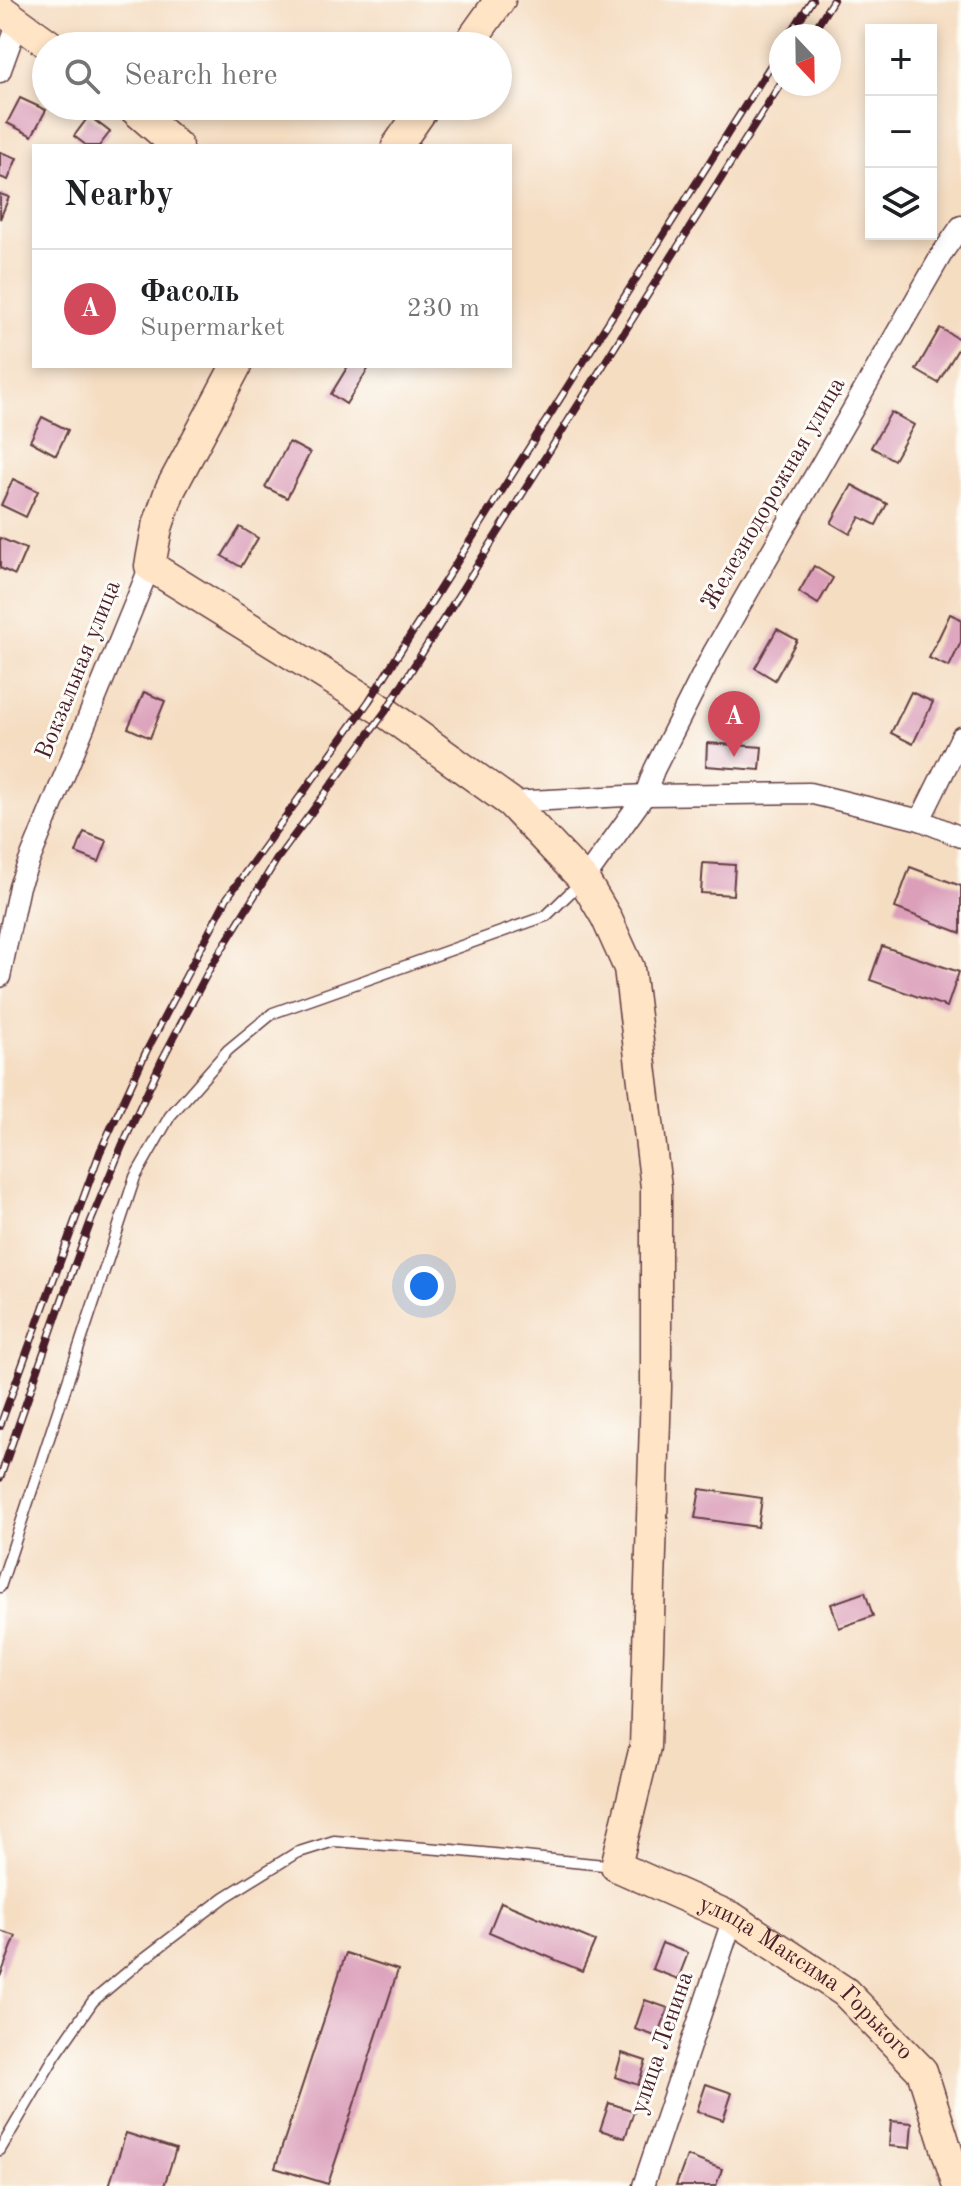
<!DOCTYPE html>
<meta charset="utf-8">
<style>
body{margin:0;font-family:"Old Standard TT",serif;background:#f2f2f2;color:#202124}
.controls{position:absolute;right:24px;top:24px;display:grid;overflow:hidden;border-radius:0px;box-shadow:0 4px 12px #0003}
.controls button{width:72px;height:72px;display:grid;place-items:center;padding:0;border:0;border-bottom:2px solid #e0e0e0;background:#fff;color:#202124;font:40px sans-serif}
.compass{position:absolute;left:769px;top:24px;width:72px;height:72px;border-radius:50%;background:#fff;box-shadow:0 4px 12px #0003;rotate:158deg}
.you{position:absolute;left:424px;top:1286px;width:28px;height:28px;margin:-20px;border:6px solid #fff;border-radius:50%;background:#1a73e8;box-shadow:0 0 0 12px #1a73e833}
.badge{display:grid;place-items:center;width:52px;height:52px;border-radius:50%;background:#d1495b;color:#fff;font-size:26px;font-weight:700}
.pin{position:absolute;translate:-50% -66px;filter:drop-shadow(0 2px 4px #0008)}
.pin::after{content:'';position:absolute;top:42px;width:28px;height:24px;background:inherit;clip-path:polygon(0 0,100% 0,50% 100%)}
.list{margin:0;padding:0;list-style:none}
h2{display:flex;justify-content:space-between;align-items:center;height:104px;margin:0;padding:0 32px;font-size:34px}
h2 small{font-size:26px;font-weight:400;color:#757577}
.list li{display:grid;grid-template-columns:52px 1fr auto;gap:24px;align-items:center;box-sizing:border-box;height:120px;padding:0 32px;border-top:2px solid #e0e0e0}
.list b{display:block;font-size:30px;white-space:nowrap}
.list p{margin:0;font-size:26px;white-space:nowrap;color:#757577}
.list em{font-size:26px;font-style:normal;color:#757577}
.icon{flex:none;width:44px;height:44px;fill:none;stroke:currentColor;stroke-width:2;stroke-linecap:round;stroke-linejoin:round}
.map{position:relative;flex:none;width:961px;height:2186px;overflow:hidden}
.search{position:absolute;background:#fff;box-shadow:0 4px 12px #0003;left:32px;top:32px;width:480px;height:88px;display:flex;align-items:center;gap:20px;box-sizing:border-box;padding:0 28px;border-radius:44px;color:#757577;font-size:30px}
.panel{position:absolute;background:#fff;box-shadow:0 4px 12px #0003;left:32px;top:144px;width:480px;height:224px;border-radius:0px}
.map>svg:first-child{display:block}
.building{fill:#db9fba}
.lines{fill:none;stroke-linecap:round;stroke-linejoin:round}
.lane-casing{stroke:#643c42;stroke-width:13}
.street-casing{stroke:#643c42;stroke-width:23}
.secondary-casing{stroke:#643c42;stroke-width:33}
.lane{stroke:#fff;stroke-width:10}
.street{stroke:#fff;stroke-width:20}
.secondary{stroke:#ffe4c6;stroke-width:30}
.rail-casing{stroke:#4a1f2b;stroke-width:8}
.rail{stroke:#fdfcf7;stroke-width:5;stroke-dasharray:15;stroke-linecap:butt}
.labels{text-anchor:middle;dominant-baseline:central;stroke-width:6;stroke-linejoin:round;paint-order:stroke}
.street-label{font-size:24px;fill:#4a1f2b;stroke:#fdfcf7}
</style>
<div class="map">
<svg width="961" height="2186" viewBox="0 0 961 2186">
<rect width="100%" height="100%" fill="#fdfcf7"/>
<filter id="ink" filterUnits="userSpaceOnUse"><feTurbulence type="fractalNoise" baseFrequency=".0125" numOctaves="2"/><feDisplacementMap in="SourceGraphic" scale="16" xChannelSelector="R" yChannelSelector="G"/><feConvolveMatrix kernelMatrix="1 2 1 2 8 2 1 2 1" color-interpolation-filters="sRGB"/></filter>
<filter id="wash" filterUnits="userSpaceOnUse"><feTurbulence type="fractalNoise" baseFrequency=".006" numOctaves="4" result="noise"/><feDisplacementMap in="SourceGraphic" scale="32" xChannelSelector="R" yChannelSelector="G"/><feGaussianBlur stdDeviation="1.8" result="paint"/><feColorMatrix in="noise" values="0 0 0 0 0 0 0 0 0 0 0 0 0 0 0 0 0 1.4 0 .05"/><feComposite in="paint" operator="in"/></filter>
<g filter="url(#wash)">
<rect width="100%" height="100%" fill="#f5ddc2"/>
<g id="blocks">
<g class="building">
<path d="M20,98L46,110L32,136L7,123Z"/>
<path d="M89,116L110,132L99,146H87L74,136Z"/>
<path d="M0,152L17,158L8,180L0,177Z"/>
<path d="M0,194L9,197L0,219Z"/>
<path d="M940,328L961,340V344L938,383L916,370Z"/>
<path d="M348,366H370L346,404L331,394Z"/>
<path d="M891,412L914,425L894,460L871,447Z"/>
<path d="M42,417L68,430L56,455L30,441Z"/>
<path d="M289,442L310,453L287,498L265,487Z"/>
<path d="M13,479L38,491L26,517L1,505Z"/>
<path d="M852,485L887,504L876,525L860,517L850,534L831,523Z"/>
<path d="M240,527L258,538L241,567L222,556Z"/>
<path d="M0,538L26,549L15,575L0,568Z"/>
<path d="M814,566L833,578L818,604L799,592Z"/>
<path d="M950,614L961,619V642L949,667L929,658Z"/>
<path d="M777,629L797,640L775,680L755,668Z"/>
<path d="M144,692L165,701L150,738L128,728Z"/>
<path d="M911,692L933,702L913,744L891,733Z"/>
<path d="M707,743L762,747L760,770L706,766Z"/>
<path d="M84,832L107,841L99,862L76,853Z"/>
<path d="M703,863L735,865L733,895L701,893Z"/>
<path d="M910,867L961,886V933L895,908Z"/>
<path d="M882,946L959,972L947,1007L870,980Z"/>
<path d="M700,1489L762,1498L758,1527L695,1518Z"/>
<path d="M865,1592L873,1616L839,1628L831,1604Z"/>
<path d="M501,1902L595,1941L582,1971L489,1932Z"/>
<path d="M0,1931L16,1936L0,1977Z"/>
<path d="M662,1943L688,1953L678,1979L652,1969Z"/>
<path d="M346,1953L398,1970L328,2184L275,2168Z"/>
<path d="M645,2000L668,2008L658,2037L635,2029Z"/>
<path d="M622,2053L646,2061L638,2085L615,2077Z"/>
<path d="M706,2084L732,2093L723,2120L697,2111Z"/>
<path d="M609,2103L634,2111L625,2138L600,2130Z"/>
<path d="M891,2121L912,2123L910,2148L889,2146Z"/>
<path d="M126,2133L176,2149L164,2186H109Z"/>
<path d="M687,2156L722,2169L716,2186H676Z"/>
</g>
</g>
</g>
<g filter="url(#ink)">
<use href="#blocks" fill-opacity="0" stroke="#643c42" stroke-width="2"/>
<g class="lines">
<defs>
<g id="lane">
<path d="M0,1587L135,1177L170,1116L228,1050L273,1013L546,916L582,881"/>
<path d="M0,2150L55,2056L93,2001L142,1960L225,1897L296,1853L334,1841L452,1850L614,1866"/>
</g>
<g id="street">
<path d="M0,72L18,22"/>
<path d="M510,802L645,795L809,793L920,820L961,837"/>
<path d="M920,820L961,737"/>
<path d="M584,880L645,795L654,770L713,653L943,252L961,226"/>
<path d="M0,977L19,886L150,566"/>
<path d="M643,2186L733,1918"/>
</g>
<g id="secondary">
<path d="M0,9L51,46"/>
<path d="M467,46L500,0"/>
<path d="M131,106L177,146"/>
<path d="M397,146L425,106"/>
<path id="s1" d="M236,366L170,490L157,528L150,566L385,712L510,802L584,880L606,917L629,968L656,1187V1388L645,1747L616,1866L733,1918L845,1992L922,2071L958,2186"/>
</g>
</defs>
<use href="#lane" class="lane-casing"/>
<use href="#street" class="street-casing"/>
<use href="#secondary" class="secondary-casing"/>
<use href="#lane" class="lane"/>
<use href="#street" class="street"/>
<use href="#secondary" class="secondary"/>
<defs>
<g id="rail">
<path d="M789,36L812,0"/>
<path d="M811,36L833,0"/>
<path d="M0,1426L100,1152L146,1052L227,898L369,701L781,49"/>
<path d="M0,1478L64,1294L91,1221L122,1146L163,1058L209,970L277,859L385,712L781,83"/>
</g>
</defs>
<use href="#rail" class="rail-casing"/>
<use href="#rail" class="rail"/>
</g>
</g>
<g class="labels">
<g class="street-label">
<text transform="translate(774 494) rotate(-60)">Железнодорожная улица</text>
<text transform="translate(79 670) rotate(-68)">Вокзальная улица</text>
<text stroke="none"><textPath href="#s1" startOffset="1982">улица Максима Горького</textPath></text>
<text transform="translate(663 2043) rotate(-71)">улица Ленина</text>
</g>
</g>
</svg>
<div class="controls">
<button>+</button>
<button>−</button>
<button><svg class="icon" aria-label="layers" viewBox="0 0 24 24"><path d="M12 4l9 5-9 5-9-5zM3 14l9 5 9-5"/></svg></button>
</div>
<svg class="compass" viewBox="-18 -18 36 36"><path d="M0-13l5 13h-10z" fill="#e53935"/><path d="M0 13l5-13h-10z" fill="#757577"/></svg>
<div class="you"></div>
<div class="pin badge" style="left:734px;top:757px">A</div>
<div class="search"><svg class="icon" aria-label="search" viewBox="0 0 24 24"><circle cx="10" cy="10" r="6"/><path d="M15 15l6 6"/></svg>Search here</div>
<section class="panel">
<h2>Nearby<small></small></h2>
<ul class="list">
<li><span class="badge">A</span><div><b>Фасоль</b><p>Supermarket</p></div><em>230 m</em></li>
</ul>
</section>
</div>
